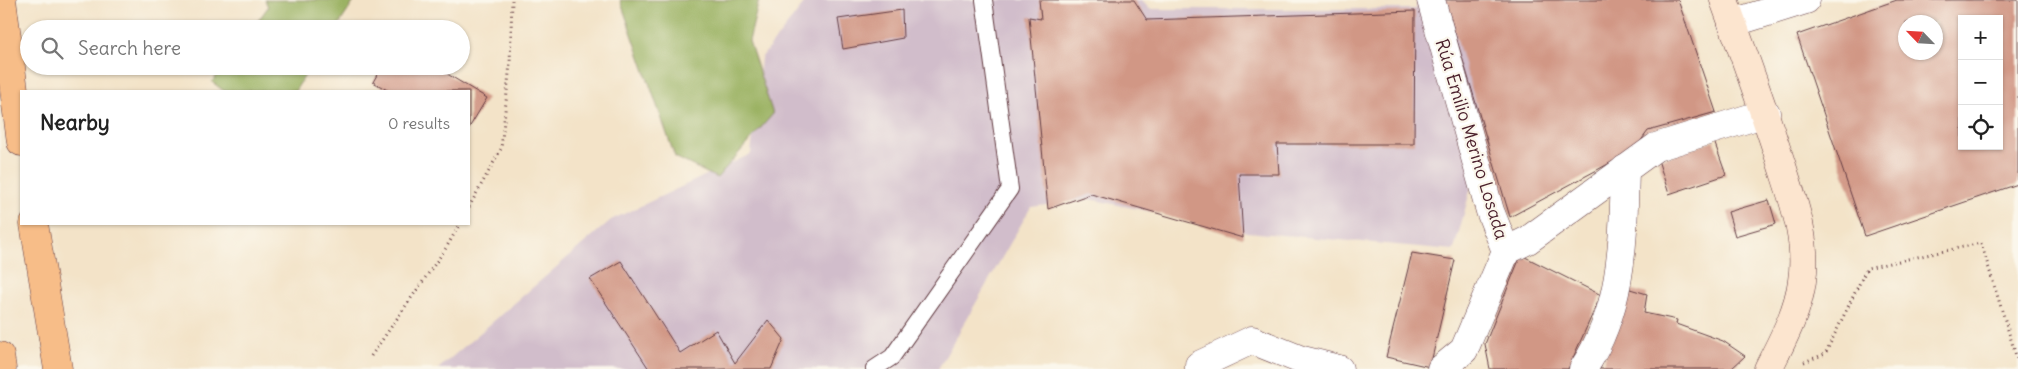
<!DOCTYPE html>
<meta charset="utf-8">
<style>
body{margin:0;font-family:Delius,sans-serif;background:#f2f2f2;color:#222}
.controls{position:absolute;right:15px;top:15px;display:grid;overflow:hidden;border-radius:0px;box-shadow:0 1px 4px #0004}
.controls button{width:45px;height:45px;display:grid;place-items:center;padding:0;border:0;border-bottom:1px solid #e0e0e0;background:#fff;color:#222;font:25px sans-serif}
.compass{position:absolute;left:1898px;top:15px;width:45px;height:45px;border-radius:50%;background:#fff;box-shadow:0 1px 4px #0004;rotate:295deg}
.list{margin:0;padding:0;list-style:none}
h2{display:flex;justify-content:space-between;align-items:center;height:65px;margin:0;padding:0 20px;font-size:21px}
h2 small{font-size:16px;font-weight:400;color:#767676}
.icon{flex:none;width:28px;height:28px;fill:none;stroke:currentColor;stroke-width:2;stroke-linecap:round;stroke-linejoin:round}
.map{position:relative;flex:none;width:2018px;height:369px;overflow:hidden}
.search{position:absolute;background:#fff;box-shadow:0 1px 4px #0004;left:20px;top:20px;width:450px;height:55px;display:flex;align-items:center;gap:12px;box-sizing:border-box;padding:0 18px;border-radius:28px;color:#767676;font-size:19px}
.panel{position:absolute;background:#fff;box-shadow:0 1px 4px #0004;left:20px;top:90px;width:450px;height:135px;border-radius:0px}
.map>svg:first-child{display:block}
.industrial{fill:#d1bdcb}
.forest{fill:#9bb264;stroke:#726848}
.building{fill:#d19785;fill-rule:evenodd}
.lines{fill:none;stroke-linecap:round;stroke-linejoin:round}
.lane-casing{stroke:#633c43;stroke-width:18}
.street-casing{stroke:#633c43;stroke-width:29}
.secondary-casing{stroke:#633c43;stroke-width:29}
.highway-casing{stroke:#633c43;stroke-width:29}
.path{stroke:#633c43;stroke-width:3;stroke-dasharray:1 4;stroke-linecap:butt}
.lane{stroke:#fff;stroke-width:16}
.street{stroke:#fff;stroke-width:28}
.secondary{stroke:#fce5cf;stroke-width:28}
.highway{stroke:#f7bd88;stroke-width:28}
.labels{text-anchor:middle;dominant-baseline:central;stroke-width:4.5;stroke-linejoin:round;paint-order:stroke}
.street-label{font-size:18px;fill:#4a1f2b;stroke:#fbf7ec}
</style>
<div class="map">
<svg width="2018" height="369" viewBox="0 0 2018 369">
<rect width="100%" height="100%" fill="#fbf7ec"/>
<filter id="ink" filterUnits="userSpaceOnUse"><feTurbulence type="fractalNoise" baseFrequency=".02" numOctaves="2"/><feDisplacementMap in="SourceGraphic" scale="10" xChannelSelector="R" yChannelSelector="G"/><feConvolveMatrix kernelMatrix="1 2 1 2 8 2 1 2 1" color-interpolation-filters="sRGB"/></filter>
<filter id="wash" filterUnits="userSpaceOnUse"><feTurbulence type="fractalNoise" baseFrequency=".0096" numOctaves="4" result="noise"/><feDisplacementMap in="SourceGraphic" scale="20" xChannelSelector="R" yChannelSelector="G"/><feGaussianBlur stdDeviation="1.12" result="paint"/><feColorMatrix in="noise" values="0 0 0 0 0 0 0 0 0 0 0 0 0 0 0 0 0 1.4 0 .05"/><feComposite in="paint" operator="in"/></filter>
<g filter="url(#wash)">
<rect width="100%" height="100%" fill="#f3e3c8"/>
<path class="industrial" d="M807,0H1142L1149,9H1416L1417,0H1671L1709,107L1476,169L1454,250L1247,232L1090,199L1031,207L938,369H438L611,220L751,154L761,58Z"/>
<g class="forest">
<path d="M265,0H355L336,29H252L268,7Z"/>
<path d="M620,0H759L749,41L773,114L717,178L675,157Z"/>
<path d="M224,66H311L295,91H224L212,82Z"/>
</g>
<g id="blocks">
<g class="building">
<path d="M1039,0H1134L1147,20L1415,11L1414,144H1277L1279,174H1239L1243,238L1091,194L1048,209L1029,17L1041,19Z"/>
<path d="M1445,0H1678L1716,112L1648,131L1634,150L1510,217Z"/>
<path d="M1897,0H2018V184L1865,236L1797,35ZM1962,19H1999V146H1962ZM1906,22H1936V52H1906Z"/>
<path d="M902,10L903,38L843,49L838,19Z"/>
<path d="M382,66H434L487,98L469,128V91H389L373,82Z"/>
<path d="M1714,141L1726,175L1669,194L1658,160Z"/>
<path d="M1769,200L1776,224L1735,236L1728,212Z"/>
<path d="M1412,253L1455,260L1430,367L1386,357Z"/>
<path d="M1521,255L1601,295L1568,369H1490L1485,344Z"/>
<path d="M621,261L680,353L716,330L735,363L768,320L784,339L771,369H649L590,279Z"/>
<path d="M1630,289L1647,294L1644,313L1677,320L1676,324L1723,341L1745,356L1731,369H1600L1611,343Z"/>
</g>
</g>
</g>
<g filter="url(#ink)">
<use href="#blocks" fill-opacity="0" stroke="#633c43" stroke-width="1"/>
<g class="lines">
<defs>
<path id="lane" d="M874,369L892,357L1010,189L984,0"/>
<g id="street">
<path d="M1431,0L1490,211L1506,251L1528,240L1656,147L1766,113"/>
<path d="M1732,23L1806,0"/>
<path d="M1199,369V365L1252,340L1299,359L1339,369"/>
<path d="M1441,369L1464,350L1506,251"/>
<path d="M1583,369C1624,307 1623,241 1625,169"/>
</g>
<path id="secondary" d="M1724,0C1744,55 1764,110 1782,166C1794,203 1808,241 1802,281C1798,312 1782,341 1768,369"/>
<g id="highway">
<path d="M2,0L21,142"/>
<path d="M34,224L58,369"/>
<path d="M0,356L2,369"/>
</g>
</defs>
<use href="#lane" class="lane-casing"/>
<use href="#street" class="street-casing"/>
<use href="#secondary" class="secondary-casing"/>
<use href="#highway" class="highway-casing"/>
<g class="path">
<path d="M469,207L501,149L510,64L512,0"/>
<path d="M371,356L446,248L460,224"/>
<path d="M1804,362L1825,354L1867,268L1981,243L2018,362"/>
</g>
<use href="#lane" class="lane"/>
<use href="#street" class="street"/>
<use href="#secondary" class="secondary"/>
<use href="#highway" class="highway"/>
</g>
</g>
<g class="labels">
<g class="street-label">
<text transform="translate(1472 139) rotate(73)">Rúa Emilio Merino Losada</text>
</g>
</g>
</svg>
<div class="controls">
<button>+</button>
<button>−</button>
<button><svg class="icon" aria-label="locate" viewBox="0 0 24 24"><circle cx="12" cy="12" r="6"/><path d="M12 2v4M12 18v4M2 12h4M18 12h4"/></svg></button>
</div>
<svg class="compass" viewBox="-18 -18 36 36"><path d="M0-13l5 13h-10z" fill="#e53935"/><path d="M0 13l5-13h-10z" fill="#767676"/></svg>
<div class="search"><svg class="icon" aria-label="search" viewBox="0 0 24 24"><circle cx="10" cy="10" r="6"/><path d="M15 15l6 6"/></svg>Search here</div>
<section class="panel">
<h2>Nearby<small>0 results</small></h2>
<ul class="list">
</ul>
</section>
</div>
